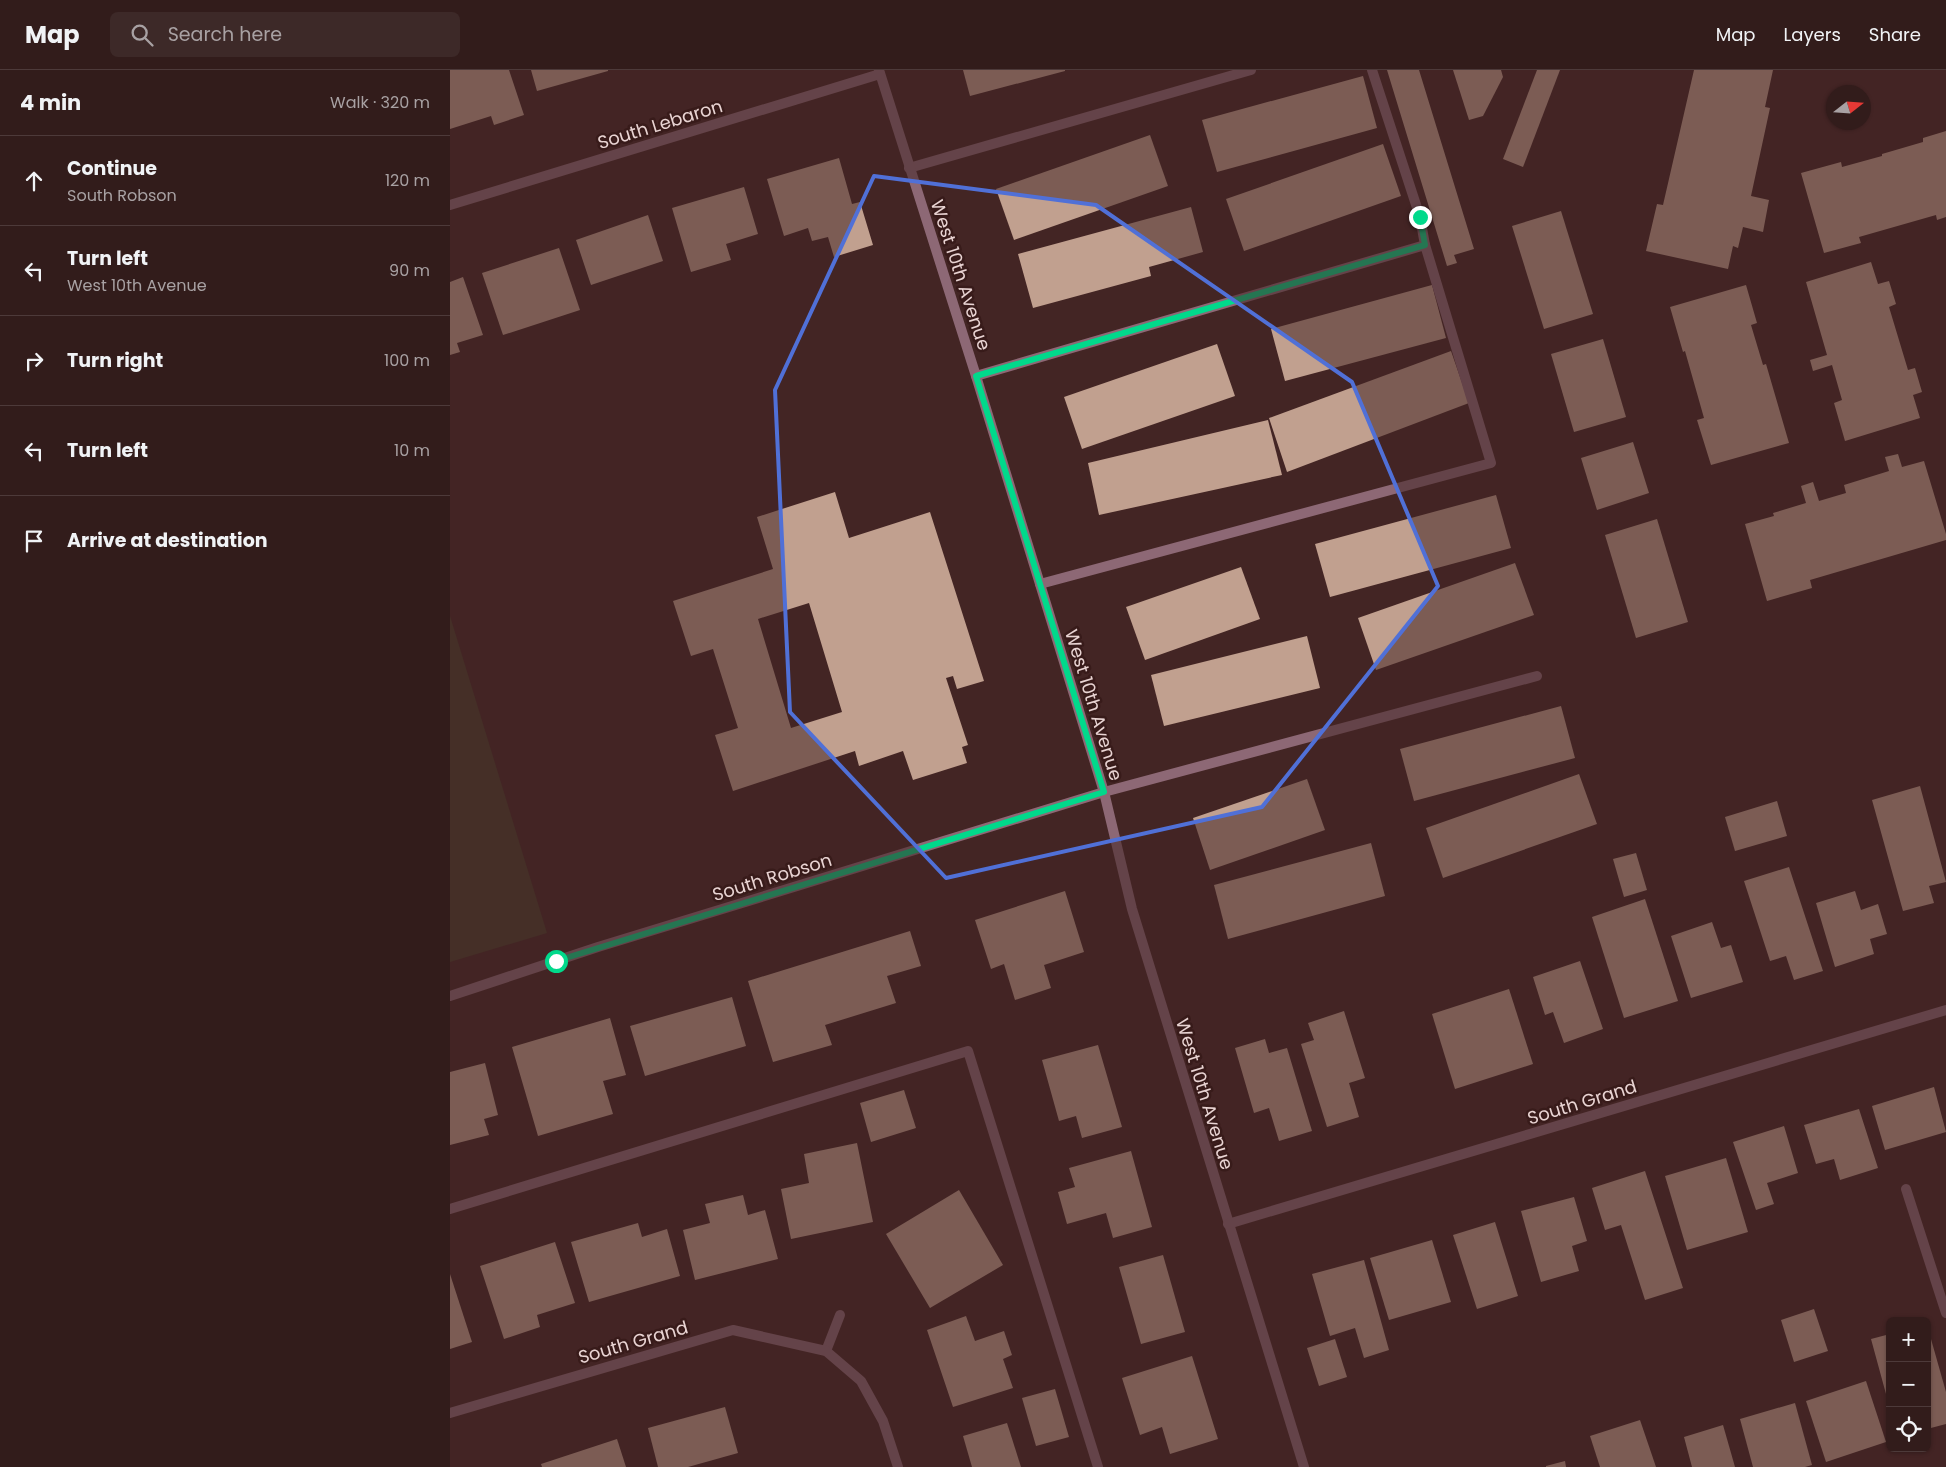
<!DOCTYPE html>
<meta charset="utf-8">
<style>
body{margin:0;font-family:Poppins,sans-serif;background:#3d2928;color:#f1f3f6}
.controls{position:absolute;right:15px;bottom:15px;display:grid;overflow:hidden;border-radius:8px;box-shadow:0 1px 4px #0004}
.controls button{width:45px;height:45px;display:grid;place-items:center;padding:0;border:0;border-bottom:1px solid #4d3a3a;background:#321c1b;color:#f1f3f6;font:25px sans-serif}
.compass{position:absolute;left:1376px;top:15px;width:45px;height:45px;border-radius:50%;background:#321c1b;box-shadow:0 1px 4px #0004;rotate:73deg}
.stop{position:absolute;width:15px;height:15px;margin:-11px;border:4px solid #01d98b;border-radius:50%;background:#fff}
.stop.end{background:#01d98b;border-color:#fff;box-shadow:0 1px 5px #0008}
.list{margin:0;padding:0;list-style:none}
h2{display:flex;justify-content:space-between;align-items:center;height:65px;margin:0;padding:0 20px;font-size:21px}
h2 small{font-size:16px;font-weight:400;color:#a8a1a3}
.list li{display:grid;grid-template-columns:32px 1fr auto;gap:15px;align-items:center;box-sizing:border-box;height:90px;padding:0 20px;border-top:1px solid #4d3a3a}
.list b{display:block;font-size:19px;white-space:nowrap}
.list p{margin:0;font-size:16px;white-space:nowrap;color:#a8a1a3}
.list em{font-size:16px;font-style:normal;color:#a8a1a3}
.icon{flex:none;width:28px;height:28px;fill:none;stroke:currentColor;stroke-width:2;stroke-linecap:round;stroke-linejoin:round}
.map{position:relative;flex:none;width:1496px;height:1397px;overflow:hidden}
header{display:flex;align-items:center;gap:30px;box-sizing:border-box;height:70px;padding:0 25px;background:#321c1b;border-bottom:1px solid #4d3a3a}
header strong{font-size:24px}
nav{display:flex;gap:28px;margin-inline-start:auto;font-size:18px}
.search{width:350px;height:45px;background:#3d2928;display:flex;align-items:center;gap:12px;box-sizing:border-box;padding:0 18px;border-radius:8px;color:#a8a1a3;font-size:19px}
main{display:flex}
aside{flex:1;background:#321c1b}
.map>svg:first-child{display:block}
.green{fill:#473c2b}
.building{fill:#c1a08f;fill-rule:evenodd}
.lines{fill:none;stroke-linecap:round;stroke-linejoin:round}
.lane{stroke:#8d6875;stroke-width:10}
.street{stroke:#8d6875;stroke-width:10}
.route{stroke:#01d98b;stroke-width:6}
.marked{fill:none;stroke:#5070d7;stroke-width:4;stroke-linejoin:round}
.labels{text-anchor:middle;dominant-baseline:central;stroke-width:5;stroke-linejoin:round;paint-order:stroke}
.street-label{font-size:18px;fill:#e9d4d3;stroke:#381b1a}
</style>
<header>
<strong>Map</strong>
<div class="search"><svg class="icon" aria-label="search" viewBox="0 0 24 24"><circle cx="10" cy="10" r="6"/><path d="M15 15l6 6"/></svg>Search here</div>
<nav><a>Map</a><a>Layers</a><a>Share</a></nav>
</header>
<main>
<aside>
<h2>4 min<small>Walk · 320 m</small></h2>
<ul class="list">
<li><svg class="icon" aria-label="ahead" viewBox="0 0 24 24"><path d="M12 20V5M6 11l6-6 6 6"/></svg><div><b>Continue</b><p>South Robson</p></div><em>120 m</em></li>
<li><svg class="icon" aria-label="left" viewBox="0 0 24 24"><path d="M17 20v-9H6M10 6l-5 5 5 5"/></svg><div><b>Turn left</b><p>West 10th Avenue</p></div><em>90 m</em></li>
<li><svg class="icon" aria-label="right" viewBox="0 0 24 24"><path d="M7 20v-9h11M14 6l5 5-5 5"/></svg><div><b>Turn right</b></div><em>100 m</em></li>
<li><svg class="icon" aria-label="left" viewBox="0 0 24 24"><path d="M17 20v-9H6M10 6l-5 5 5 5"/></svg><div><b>Turn left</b></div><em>10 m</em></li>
<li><svg class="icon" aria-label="arrive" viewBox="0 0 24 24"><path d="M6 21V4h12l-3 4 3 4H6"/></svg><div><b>Arrive at destination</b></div></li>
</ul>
</aside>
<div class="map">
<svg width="1496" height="1397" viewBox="0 0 1496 1397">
<rect width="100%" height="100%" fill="#432524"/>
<path class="green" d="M0,546L97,863L0,892Z"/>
<g class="building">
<path d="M0,0H59L74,45L44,55L41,46L0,59Z"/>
<path d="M81,0H158V1L87,21Z"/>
<path d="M513,0H615V1L520,26Z"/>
<path d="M937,0H969L1024,179L1004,185L1007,193L997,196Z"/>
<path d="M1003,0H1051L1053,7L1033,46L1019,50Z"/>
<path d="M1087,0H1110L1073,97L1053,89Z"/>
<path d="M1244,0H1323L1315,37L1320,38L1301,126L1319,130L1313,162L1293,157L1288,178L1283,176L1278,199L1196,181L1207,134L1213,135Z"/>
<path d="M913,6L927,58L767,102L752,50Z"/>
<path d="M1496,61V147L1487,150L1486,145L1409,167L1411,173L1374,183L1351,103L1391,92L1392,97L1432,86V84L1473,72V68Z"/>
<path d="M700,65L718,116L564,170L546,119Z"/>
<path d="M933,74L951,126L794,181L776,129Z"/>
<path d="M389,88L402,134L410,132L423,175L384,187L378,167L362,171L358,158L334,166L317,109Z"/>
<path d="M294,117L308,164L276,174L281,190L241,202L222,138Z"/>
<path d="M741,137L753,182L699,197L701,206L583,238L568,184Z"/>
<path d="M1111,141L1143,244L1094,259L1062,156Z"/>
<path d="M198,145L213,191L141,215L126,170Z"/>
<path d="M109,178L130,240L53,265L32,203Z"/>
<path d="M1421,192L1428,214L1439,211L1446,234L1439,237L1458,300L1465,298L1472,322L1463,325L1470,348L1395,371L1384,333L1392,330L1382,295L1363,301L1360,290L1377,285L1356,212Z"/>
<path d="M13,207L33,265L7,273L10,282L0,285V212Z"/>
<path d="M982,215L996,268L835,311L821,259Z"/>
<path d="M1296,215L1307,253L1301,255L1313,295L1316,294L1339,373L1261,395L1247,350L1254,348L1235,281L1233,282L1220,237Z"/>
<path d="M1153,269L1176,347L1124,362L1101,284Z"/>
<path d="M767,274L785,326L632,379L614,327Z"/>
<path d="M1001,281L1019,333L837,402L819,348Z"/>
<path d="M818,350L832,405L649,445L638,393Z"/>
<path d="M1183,372L1199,423L1147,440L1131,388Z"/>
<path d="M1448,384L1452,397L1474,391L1496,464V470L1360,510L1362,518L1317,531L1295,454L1324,446L1323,443L1356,433L1351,416L1363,412L1369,431L1396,423L1394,415L1439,401L1435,387Z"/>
<path d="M385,422L399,468L480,442L534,611L507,619L503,606L496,608L518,675L512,677L517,693L463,710L453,681L409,696L405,681L283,721L265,665L288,658L263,579L241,586L223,531L323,499L307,447ZM359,533L392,642L341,658L308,549Z"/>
<path d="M1046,425L1061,478L880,527L865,474Z"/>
<path d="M1207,449L1238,552L1186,568L1155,465Z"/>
<path d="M1065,493L1084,545L926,600L908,548Z"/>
<path d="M791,497L810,549L695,590L676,537Z"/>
<path d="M857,566L870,618L714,656L701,605Z"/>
<path d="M1111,636L1125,688L964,731L950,679Z"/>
<path d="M1129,704L1147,754L993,808L976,758Z"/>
<path d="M857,709L875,760L760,800L743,748Z"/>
<path d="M1470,716L1496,812L1479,816L1484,833L1453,841L1422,730Z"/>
<path d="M1327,731L1337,766L1285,781L1275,747Z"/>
<path d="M921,773L935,826L778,869L764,815Z"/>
<path d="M1186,783L1197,820L1174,827L1163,789Z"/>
<path d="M1339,797L1373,901L1344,910L1336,886L1320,891L1294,811Z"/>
<path d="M615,821L634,882L594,895L601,918L565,930L554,894L541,899L525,850Z"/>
<path d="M1405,821L1411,840L1428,834L1437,864L1420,869L1424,884L1385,897L1366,833Z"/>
<path d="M1195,829L1228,931L1174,948L1142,847Z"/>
<path d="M1262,852L1271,878L1281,875L1293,912L1241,928L1221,866Z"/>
<path d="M460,861L471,896L437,906L446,933L375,955L382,975L323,992L298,911Z"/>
<path d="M1130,891L1153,959L1114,973L1103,942L1095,945L1083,907Z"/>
<path d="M1059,919L1083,994L1005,1019L982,944Z"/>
<path d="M282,927L296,976L195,1006L180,956Z"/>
<path d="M894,941L915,1008L899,1013L909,1047L877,1057L851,974L864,970L858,953Z"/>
<path d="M160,948L176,1005L153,1011L163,1044L88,1066L62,977Z"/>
<path d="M815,969L819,983L837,978L862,1061L829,1071L819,1038L804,1043L785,978Z"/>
<path d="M648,975L672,1057L632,1068L626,1046L609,1051L592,990Z"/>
<path d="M35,993L48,1045L34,1049L39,1065L0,1075V1002Z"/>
<path d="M1484,1017L1496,1062L1435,1080L1422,1036Z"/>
<path d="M454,1020L466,1058L421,1072L410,1033Z"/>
<path d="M1409,1039L1428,1098L1390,1110L1384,1089L1366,1094L1354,1055Z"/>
<path d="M1334,1056L1348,1103L1317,1113L1324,1134L1306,1140L1283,1072Z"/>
<path d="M407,1073L423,1152L341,1169L331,1119L359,1113L354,1084Z"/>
<path d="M681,1081L702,1157L663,1168L656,1143L617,1154L608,1122L625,1117L619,1098Z"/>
<path d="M1276,1088L1298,1162L1237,1180L1215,1106Z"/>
<path d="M1195,1101L1233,1218L1195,1230L1171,1155L1155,1160L1142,1118Z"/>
<path d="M509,1120L553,1195L480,1238L436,1164Z"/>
<path d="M293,1125L298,1145L315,1140L328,1189L245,1210L233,1160L260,1153L255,1134Z"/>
<path d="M1124,1127L1137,1171L1122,1176L1129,1201L1091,1212L1071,1141Z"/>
<path d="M1045,1152L1068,1226L1027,1239L1003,1165Z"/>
<path d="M188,1153L192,1167L217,1159L230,1206L139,1232L121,1172Z"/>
<path d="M982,1170L1001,1232L939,1250L920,1188Z"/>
<path d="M105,1172L125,1233L87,1245L90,1257L54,1269L30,1196Z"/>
<path d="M713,1185L735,1262L691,1274L669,1197Z"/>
<path d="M914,1190L939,1280L914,1288L905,1258L880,1266L862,1204Z"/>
<path d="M0,1204L22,1272L0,1279Z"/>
<path d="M1364,1239L1378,1281L1344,1292L1331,1250Z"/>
<path d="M516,1246L525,1271L554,1261L562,1285L553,1289L563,1318L503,1337L477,1260Z"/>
<path d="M1477,1255L1496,1322V1354L1477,1359Z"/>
<path d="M1440,1264V1335H1439L1421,1269Z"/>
<path d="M885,1269L897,1307L869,1316L857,1278Z"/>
<path d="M742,1286L768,1369L720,1384L712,1357L690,1365L672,1308Z"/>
<path d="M1416,1311L1436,1372L1376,1392L1356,1331Z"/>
<path d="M605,1319L619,1367L586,1376L572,1328Z"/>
<path d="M1345,1333L1362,1395L1355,1397H1303L1290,1349Z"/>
<path d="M275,1337L288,1383L238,1397H208L198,1358Z"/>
<path d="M1190,1350L1206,1397H1150L1140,1366Z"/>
<path d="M557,1353L571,1397H522L513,1366Z"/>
<path d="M1273,1355L1285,1397H1242L1234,1367Z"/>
<path d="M167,1369L176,1397H92L91,1394Z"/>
<path d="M1115,1391L1116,1397H1096V1396Z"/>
</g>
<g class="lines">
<g class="lane">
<path d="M922,0L970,147L975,175"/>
<path d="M459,98L801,0"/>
<path d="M526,306L975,175L1041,393L590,514"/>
<path d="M654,722L1087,606"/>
<path d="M1456,1119L1496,1243"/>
<path d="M0,1139L518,981L648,1397"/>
</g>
<g class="street">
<path d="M429,0L526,306L654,722L682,839L854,1397"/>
<path d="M0,135L430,4"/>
<path d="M0,926L148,877L654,722"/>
<path d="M778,1154L1496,940"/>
<path d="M376,1281L390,1245"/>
<path d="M0,1343L283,1260L376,1281L411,1311L433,1351L448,1397"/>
</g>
</g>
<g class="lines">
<path class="route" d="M106,891L654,722L526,306L975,175L970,147"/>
</g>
<path d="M0 0H1496V1397H0ZM424,106L646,135L902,312L988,516L812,737L496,808L340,642L325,320Z" fill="#432524" fill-opacity=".55" fill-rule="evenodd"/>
<path class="marked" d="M424,106L646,135L902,312L988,516L812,737L496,808L340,642L325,320Z"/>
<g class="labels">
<g class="street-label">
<text transform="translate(210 54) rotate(-17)">South Lebaron</text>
<text transform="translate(511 205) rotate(72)">West 10th Avenue</text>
<text transform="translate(644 635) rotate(73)">West 10th Avenue</text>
<text transform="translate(322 807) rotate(-17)">South Robson</text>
<text transform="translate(755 1024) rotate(73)">West 10th Avenue</text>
<text transform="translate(1132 1032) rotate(-17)">South Grand</text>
<text transform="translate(183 1272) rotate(-16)">South Grand</text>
</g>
</g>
</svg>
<div class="controls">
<button>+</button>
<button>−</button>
<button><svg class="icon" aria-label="locate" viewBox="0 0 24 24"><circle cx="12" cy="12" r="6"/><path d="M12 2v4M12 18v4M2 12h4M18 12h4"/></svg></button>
</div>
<svg class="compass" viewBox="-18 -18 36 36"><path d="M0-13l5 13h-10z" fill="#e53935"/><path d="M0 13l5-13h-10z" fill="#a8a1a3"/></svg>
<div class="stop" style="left:106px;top:891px"></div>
<div class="stop end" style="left:970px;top:147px"></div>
</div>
</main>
